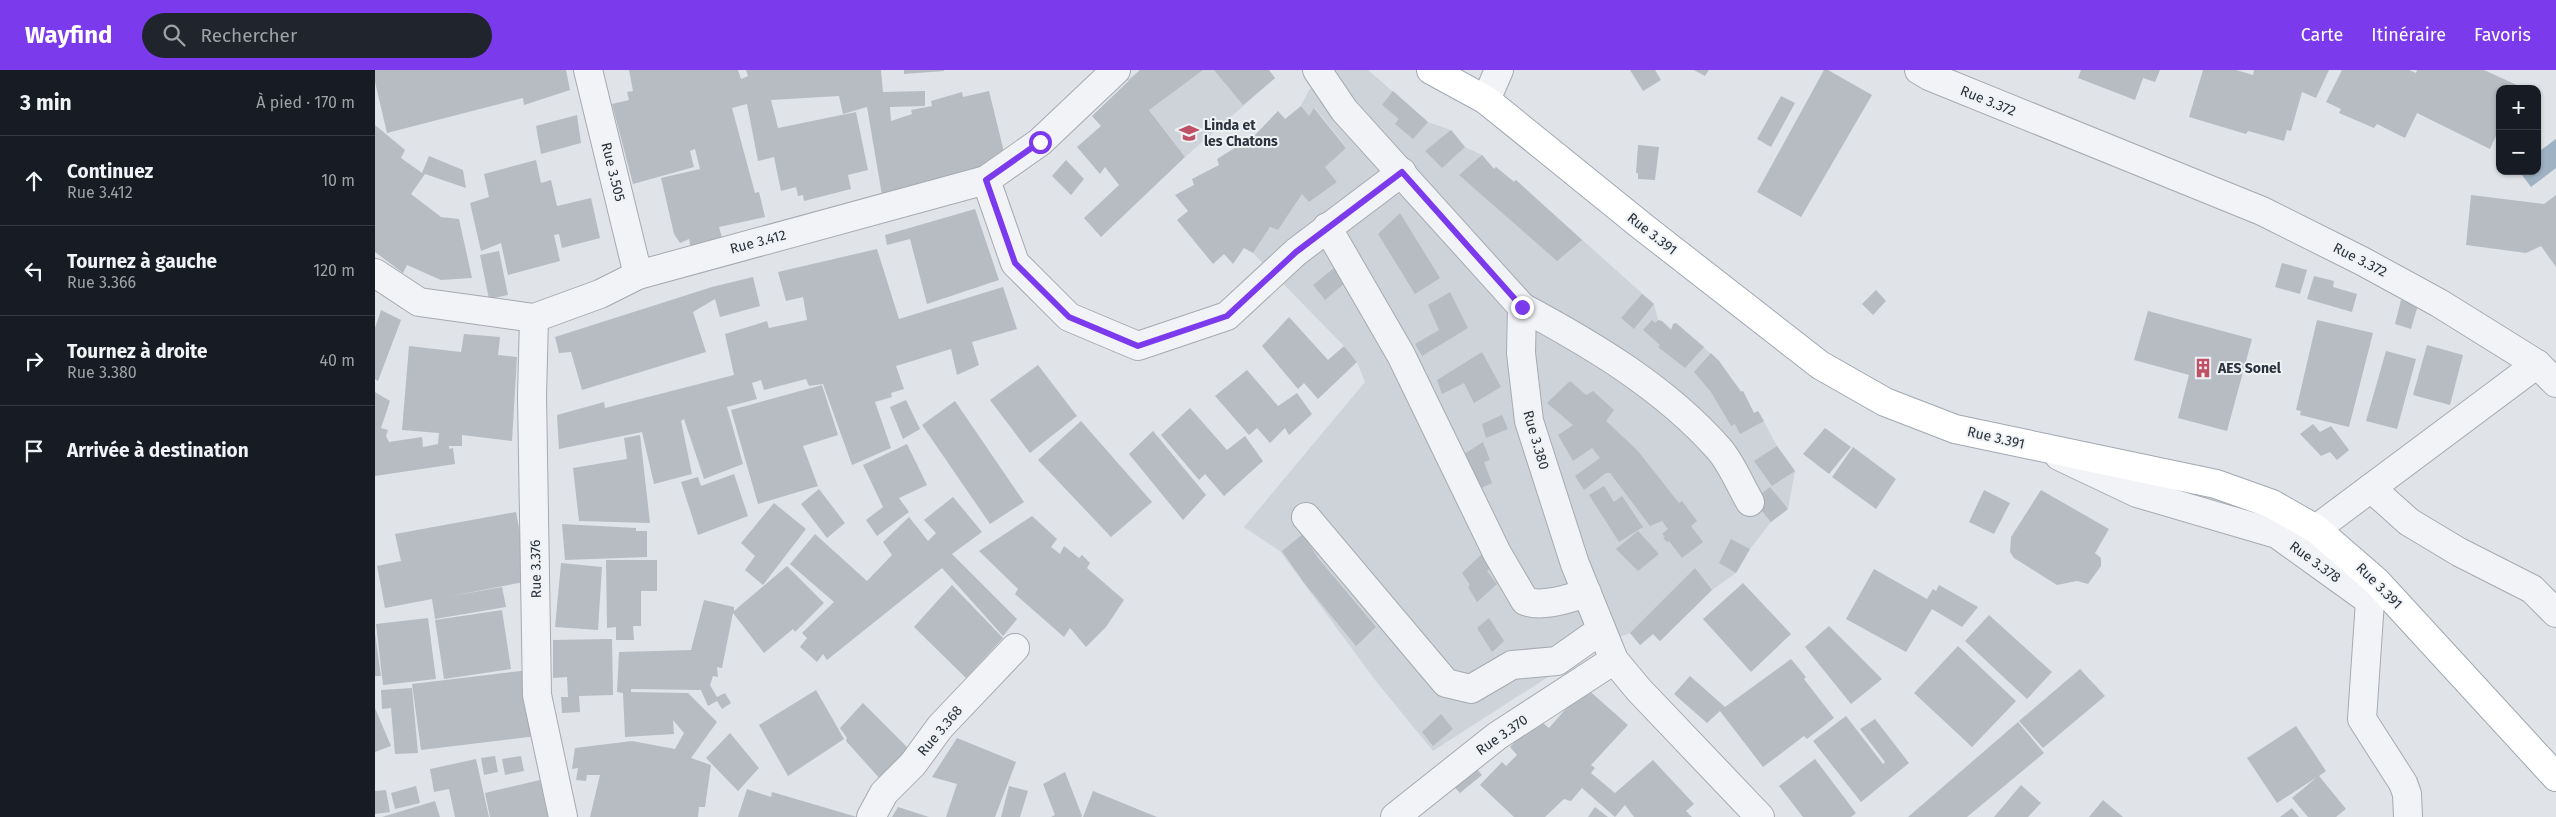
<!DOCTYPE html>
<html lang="fr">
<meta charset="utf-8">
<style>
body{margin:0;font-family:"Fira Sans",sans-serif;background:#20242c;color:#f1f3f6}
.controls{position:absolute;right:15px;top:15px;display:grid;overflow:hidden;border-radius:10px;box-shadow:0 1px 4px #0004}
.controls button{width:45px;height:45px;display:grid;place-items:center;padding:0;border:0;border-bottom:1px solid #363941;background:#171b24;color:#f1f3f6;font:25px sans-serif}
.stop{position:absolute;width:15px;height:15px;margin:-11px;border:4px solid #7c3aed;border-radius:50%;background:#fff}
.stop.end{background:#7c3aed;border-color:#fff;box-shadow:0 1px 5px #0008}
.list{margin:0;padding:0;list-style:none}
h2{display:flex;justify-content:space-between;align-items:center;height:65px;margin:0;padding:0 20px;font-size:21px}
h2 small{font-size:16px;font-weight:400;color:#9ea1a6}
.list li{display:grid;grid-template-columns:32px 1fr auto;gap:15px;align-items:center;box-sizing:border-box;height:90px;padding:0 20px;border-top:1px solid #363941}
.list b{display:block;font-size:19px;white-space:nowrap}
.list p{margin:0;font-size:16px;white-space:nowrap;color:#9ea1a6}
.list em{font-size:16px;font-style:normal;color:#9ea1a6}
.icon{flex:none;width:28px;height:28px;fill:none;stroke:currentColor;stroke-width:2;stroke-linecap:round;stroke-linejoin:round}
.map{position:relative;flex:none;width:2181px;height:747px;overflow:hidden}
header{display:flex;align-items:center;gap:30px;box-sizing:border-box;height:70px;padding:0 25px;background:#7c3aed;color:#fff}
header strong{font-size:24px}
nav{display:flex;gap:28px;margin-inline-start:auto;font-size:18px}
.search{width:350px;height:45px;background:#20242c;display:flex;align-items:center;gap:12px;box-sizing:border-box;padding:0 18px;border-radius:28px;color:#9ea1a6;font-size:19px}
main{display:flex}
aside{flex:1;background:#171b24}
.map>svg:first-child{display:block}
.built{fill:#ced2d9}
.water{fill:#9eb2c3}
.building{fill:#b7bcc3}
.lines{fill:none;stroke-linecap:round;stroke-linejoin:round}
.minor-casing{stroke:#a6aab1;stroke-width:30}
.major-casing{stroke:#a0a8b1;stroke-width:30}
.minor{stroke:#f2f3f6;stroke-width:28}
.major{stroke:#fff;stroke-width:28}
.route{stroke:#7c3aed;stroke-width:6}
.labels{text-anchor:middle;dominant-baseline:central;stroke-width:4;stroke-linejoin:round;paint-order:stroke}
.street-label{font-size:14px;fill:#2a323d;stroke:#eff2f5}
.poi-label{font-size:14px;font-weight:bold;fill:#2a323d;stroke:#eff2f5;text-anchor:start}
</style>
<header>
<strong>Wayfind</strong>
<div class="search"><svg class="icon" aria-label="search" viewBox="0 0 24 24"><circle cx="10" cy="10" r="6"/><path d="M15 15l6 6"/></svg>Rechercher</div>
<nav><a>Carte</a><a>Itinéraire</a><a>Favoris</a></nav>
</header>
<main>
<aside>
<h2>3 min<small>À pied · 170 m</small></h2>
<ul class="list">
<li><svg class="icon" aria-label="ahead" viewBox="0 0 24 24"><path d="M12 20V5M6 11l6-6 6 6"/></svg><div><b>Continuez</b><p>Rue 3.412</p></div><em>10 m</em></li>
<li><svg class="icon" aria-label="left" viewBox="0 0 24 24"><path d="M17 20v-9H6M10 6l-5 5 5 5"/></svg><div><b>Tournez à gauche</b><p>Rue 3.366</p></div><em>120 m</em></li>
<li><svg class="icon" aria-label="right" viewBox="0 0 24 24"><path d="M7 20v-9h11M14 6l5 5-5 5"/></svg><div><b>Tournez à droite</b><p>Rue 3.380</p></div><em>40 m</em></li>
<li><svg class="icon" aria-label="arrive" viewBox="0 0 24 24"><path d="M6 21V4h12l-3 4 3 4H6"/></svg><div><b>Arrivée à destination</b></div></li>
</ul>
</aside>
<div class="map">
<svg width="2181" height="747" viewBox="0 0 2181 747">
<rect width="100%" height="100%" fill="#e0e3e7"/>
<g class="built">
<path d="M765,0H894L900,8L810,87L752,10Z"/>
<path d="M958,0H993L1053,52L1076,60L1090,77L1107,85L1119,99L1121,97L1138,111L1141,110L1164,134L1166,133L1279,234L1283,250L1287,251L1296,259L1301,253L1344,291L1366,321H1368L1379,343L1383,341L1402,376L1420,401L1413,439L1396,452L1375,479L1361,503L1337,520L1285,571L1278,564L1265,575L1255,563L1221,576L1058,681L1000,610L905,481L869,457L990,312L982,292L969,276L878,183L895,157L903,160L927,124L934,132L962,112L950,97L971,77L940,38L934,46L926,36L934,20Z"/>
</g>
<path class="water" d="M2181,69V98L2156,117L2144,101H2162V83Z"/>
<g class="building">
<path d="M0,0H191L195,20L149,35L148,28L12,63L0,12Z"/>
<path d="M254,0H363L366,9L373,6L371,0H506L508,22L550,21V36L515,37L516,51L537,44L536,40L557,36L556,31L587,22L588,27L614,21L629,82L624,83L626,91L552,113L509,137L492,37L468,44L464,26L396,30L403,58L481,42L493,100L473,105L476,119L429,131L428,125L423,126L421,117L406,121L399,87L383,91L372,34L357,38L380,123L384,122L390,147L344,157L349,175L317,183L314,169L305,173L299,164L286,108L325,99L320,79L315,81L319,97L258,114L237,34L254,30L252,22L258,21Z"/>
<path d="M529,0H569V1L529,4Z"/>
<path d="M765,0H828L774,40L810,87L726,167L709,148L744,115L730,97L725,104L702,77L726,56L717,46Z"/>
<path d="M839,0H894L900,8L868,35Z"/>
<path d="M1255,0H1280L1286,10L1268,21Z"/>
<path d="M1319,0H1334L1330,6Z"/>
<path d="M1449,0H1453L1497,25L1426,147L1382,122Z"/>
<path d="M1706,0H1785L1780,12L1768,8L1760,30L1703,8Z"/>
<path d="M1828,0H1861L1878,5L1879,0H1954L1941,28L1927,22L1916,61L1912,60L1909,71L1873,61L1871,64L1814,47Z"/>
<path d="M1967,0H2034L2041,3L2042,0H2109L2144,16L2143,19H2125V57L2115,79L2042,43L2030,68L2002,54L1999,58L1964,43L1966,39L1951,32Z"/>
<path d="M1018,21L1053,52L1038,69L1020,54L1024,49L1007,35Z"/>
<path d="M1406,26L1420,33L1396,77L1382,69Z"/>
<path d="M926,36L934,46L939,38L971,78L950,97L962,112L934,132L927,124L903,160L895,157L878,183L869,178L858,194L849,184L838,194L802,150L813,141L800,125L819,115L817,109L844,95L842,89L879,66L903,41L910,49Z"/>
<path d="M202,45L206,73L166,84L161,56Z"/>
<path d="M0,55L30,80L26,88L47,103L54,86L88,100L91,118L50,104L36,124L66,147L84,149L97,208L66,210L32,195L28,203L0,182Z"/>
<path d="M1076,60L1090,77L1067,98L1050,81Z"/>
<path d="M1263,75L1284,77L1280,110L1263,109V103H1261Z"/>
<path d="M1107,85L1119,99L1121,97L1139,112L1141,110L1207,170L1182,191L1084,105Z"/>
<path d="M161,90L166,113L176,110L182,136L216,128L225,168L187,178L184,164L179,165L185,191L133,205L126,173L106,181L95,133L114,127L109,104Z"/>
<path d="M691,90L709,109L696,125L677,106Z"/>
<path d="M2096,125L2169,134L2181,125V197L2166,176L2151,183L2091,175Z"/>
<path d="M600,139L624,210L552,234L535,169L512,175L510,165Z"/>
<path d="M1025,143L1065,208L1040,224L1003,164Z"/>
<path d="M502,179L524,249L628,217L642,259L597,272L604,295L582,305L576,279L521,296L529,319L516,323L517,327L500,332L516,378L477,395L448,314L434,316L431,309L389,320L386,310L377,313L382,329L352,337L368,394L329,409L309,349L306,351L317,404L279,414L267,362L184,379L182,345L229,332L230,338L359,305L350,264L392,251L394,258L432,250L428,227L411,231L403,202Z"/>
<path d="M124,181L133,225L114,229L105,185Z"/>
<path d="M1907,193L1932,200L1925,224L1900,217Z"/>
<path d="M959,198L970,213L950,230L938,215Z"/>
<path d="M1939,206L1959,211L1958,217L1982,224L1977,242L1932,229Z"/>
<path d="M378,207L385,236L345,247L340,229L318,242L331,282L207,320L196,282L184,283L180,267L337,217Z"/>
<path d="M1501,220L1511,231L1498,245L1487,234Z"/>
<path d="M1075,222L1093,258L1047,286L1040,274L1064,260L1053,235Z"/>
<path d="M1267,224L1279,234L1259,259L1246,248Z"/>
<path d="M2026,230L2043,235L2036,259L2020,254Z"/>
<path d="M6,240L26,250L3,311L0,309V258Z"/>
<path d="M1773,241L1877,269L1852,361L1803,348L1814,305L1759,290Z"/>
<path d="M914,247L953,290L969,276L982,292L943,329L929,313L923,319L887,276Z"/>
<path d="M1277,250L1280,253L1283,250L1287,251L1296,260L1298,254L1301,253L1329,277L1310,298L1283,277L1285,275L1268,260Z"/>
<path d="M1942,250L1998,263L1974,357L1925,345L1926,341L1921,340Z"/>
<path d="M89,264L125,267L123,285L142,287L137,371L87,365V376H74V379L78,378L80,394L0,406V322L15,331L6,358L13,360L11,366L14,372L47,367L48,377L63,374L64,363L27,360L34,276L86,282Z"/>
<path d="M2052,275L2088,285L2075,335L2038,325Z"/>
<path d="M2011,281L2041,289L2022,359L1991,351Z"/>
<path d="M1107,282L1126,317L1099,333L1089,313L1067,324L1062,310Z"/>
<path d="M1336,283L1344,291L1366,322L1368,321L1379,343L1383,341L1389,351L1365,364L1360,354L1356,356L1336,322L1319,302Z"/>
<path d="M663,295L702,346L655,383L615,330Z"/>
<path d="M872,300L903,336L922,323L937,344L914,365L910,358L895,373L882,358L874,365L840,326Z"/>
<path d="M1195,311L1211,325L1218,321L1239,340L1231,351L1262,380L1304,433L1307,431L1322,451L1316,456L1328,472L1307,488L1294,471L1292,472L1288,468L1290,467L1287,464L1293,459L1287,451L1275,456L1235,403H1231L1209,420L1200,406L1225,388L1217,378L1198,391L1183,365L1198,355L1172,333Z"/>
<path d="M447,315L463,365L428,376L443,416L383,434L356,340Z"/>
<path d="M531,330L545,359L528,369L515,337Z"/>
<path d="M580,331L649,432L615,454L547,355Z"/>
<path d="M815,338L852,380L870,366L888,391L849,426L830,404L824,410L786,365Z"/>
<path d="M1127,345L1133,359L1111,368L1107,354Z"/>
<path d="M706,351L777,432L736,467L663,390Z"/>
<path d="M1938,354L1945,362L1956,356L1974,380L1962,390L1955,382L1946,386L1925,364Z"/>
<path d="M1450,358L1476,377L1454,404L1428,384Z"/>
<path d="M778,361L831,425L808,450L754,384Z"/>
<path d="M265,365L275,453L204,451L198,398L252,389L249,368Z"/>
<path d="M1108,372L1115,390L1109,392L1117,413L1100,421L1086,386Z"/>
<path d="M532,374L552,415L524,428L534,442L502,466L491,450L508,437L488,395Z"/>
<path d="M1402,376L1420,401L1397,416L1379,391Z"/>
<path d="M1478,377L1521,409L1501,439L1457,407Z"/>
<path d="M359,404L373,446L323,465L306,412L323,407L326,416Z"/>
<path d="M1229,416L1239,432L1247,426L1268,457L1244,472L1214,425Z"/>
<path d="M1395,417L1413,439L1396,452L1378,430Z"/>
<path d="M444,419L470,453L452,468L426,434Z"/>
<path d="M1609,420L1635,433L1619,464L1594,452Z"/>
<path d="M1666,420L1734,459L1720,483L1726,488V496L1713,514L1702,511L1682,515L1639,488L1635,482L1636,467Z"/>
<path d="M578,427L607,462L577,484L642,549L628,566L567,498L452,590L448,584L442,592L425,577L432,568L427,563L459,532L415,494L440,464L492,511L517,485L508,472L534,447L553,471L561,463L549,450Z"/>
<path d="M399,433L431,459L388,515L370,500L380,486L366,473Z"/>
<path d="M141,442L154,511L71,527L127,517L131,537L60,549L57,529L10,538L2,496L26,491L20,464Z"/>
<path d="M657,446L682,469L676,477L685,484L689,476L704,488L707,485L715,493L712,498L749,530L731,557L711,577L695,558L689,567L640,524L643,519L604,481Z"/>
<path d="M187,454L261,458V461H272V487L190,490Z"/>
<path d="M1263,461L1284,484L1263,501L1241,479Z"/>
<path d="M928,464L943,488L1001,557L981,576L930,514L907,481Z"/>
<path d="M1356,469L1375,479L1361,503L1344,493Z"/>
<path d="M1107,484L1116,498L1112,501L1122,514L1102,532L1093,517L1095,515L1087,503Z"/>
<path d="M231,490H282V521H266V556H258L259,570H241V557L232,558Z"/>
<path d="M186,493L227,497L223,560L180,557Z"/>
<path d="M412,496L449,533L420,562L418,559L389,583L358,543L347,598L342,597L343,607L338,606L335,615L342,627L350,623L356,633L347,639L342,631L333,636L326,620L256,619V622L313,623L342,652L316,688L336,695L330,737H324L323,747H215L225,705H212L211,711L201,710L203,698L197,699L200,678L257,671L300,679L309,663L298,650L299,664L250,667L248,623L242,622L244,582L316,580L329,530L359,537V541Z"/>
<path d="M1320,498L1337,520L1285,571L1278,564L1265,575L1255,563Z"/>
<path d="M1499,499L1552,529L1558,519L1561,521L1564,515L1603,537L1587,557L1557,539L1531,582L1471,549Z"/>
<path d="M1368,513L1416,564L1376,602L1328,549Z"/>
<path d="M577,515L628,568L591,608L539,557Z"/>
<path d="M127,540L136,599L69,609L60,550Z"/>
<path d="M1614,545L1677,602L1652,629L1590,571Z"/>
<path d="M53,548L61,609L8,615L1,554Z"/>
<path d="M1114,548L1129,571L1117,582L1102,558Z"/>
<path d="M1454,556L1507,609L1476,634L1430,577Z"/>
<path d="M0,563L6,606H0Z"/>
<path d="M237,569L238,625L204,626L205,642L187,643L186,627H193L192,607L178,608V570Z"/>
<path d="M1583,576L1641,631L1597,677L1539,623Z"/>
<path d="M1416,589L1431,607L1429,609L1459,648L1432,669L1429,666L1388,697L1345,641L1332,653L1299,624L1315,606L1350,637Z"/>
<path d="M1705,599L1730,626L1668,678L1644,651Z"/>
<path d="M154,600L162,666L46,680L37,614Z"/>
<path d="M1210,617L1253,655L1216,695L1220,698L1216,703L1240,723L1278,690L1319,734L1311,741L1317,747H1259L1250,735L1240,747L1207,718L1196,731L1189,729L1170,747H1139L1105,715L1127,692L1131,696L1142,685L1135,677L1162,648L1174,658Z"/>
<path d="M37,618L43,683L20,684L16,638L7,639L6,620Z"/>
<path d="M441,620L469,669L413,706L384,655Z"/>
<path d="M488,633L535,680L506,710L471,671L472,668L465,658Z"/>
<path d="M0,638L16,676L0,682Z"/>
<path d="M1066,644L1078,659L1058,676L1047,662Z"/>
<path d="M1471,646L1508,694L1510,692L1485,659L1500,649L1534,693L1486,732L1438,671Z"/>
<path d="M1643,652L1669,683L1592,747H1533Z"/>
<path d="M1921,656L1951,701L1944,706L1971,739L1961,747H1933L1917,728L1942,707L1902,733L1872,688Z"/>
<path d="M355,663L384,698L363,721L331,688Z"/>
<path d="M582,668L641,692L620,747H571L582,714L557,707Z"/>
<path d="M120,686L123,702L109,705L106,688Z"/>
<path d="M146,686L149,701L130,705L127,689Z"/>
<path d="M101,689L114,747H80L74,719L59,722L55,699Z"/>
<path d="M1440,689L1481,743L1476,747H1428L1404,716Z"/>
<path d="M1099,696L1107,705L1085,723L1077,714Z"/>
<path d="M690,702L707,746L706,747H676L680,745L668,714Z"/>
<path d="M165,710L173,747H115L110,723Z"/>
<path d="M1646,715L1666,733L1653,747H1619Z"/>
<path d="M41,716L45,733L20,739L16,723Z"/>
<path d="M634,716L653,721L645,747H626Z"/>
<path d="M372,719L396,727L397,722L482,747H363Z"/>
<path d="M11,720L15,742L0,744V721Z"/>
<path d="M718,721L782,747H708Z"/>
<path d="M1728,730L1748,747H1714Z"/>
<path d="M60,731L65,747H7Z"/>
<path d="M523,737L554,747H517Z"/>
<path d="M1220,737L1233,747H1213Z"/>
<path d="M1917,738L1924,747H1905Z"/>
</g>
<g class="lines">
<defs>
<g id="minor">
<path d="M213,0L263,205"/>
<path d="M942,0L969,40L1147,237L1146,283L1154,351L1200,494L1239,590L1264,620L1385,747"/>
<path d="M1544,0L1554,6L1887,141L1987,191L2064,233L2162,294L1941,459"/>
<path d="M1111,30L1124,0"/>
<path d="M611,110L640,193L694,247L763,276L852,246L921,182L1027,102"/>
<path d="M952,157L1026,285L1122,483L1150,531C1168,538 1194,528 1212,523"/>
<path d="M0,203L44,232L159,248L225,224L263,205L611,110L665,72L741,0"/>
<path d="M1147,237C1218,275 1290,318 1344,379C1357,394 1365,415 1375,432"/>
<path d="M159,248L157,326L162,625L188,747"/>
<path d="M2162,294L2181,313"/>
<path d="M1684,386L1762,423L1902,464L1995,531L1987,649L2028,713L2032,724L2033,747"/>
<path d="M1996,418L2034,452L2084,482L2157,519L2181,543"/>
<path d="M931,447L1071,613L1096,619L1137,595L1182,591L1226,560"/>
<path d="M496,747L509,723L538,694L565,657L640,578"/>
<path d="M1020,747L1122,666L1239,590"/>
</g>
<path id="major" d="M1056,0L1111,30L1268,157L1445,295L1510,332L1580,359L1841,414L1897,434L1941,459L2001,511L2181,707"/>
</defs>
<use href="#minor" class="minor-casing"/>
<use href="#major" class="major-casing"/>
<use href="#minor" class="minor"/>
<use href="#major" class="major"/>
</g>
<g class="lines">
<path class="route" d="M665,72L611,110L640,193L694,247L763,276L852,246L921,182L1027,102L1147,237"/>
</g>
<defs>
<symbol id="school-bare" viewBox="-9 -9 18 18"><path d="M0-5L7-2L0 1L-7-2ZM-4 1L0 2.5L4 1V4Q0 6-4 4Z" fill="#bf5166" stroke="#eff2f5" stroke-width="2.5" paint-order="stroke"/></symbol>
<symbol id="building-bare" viewBox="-9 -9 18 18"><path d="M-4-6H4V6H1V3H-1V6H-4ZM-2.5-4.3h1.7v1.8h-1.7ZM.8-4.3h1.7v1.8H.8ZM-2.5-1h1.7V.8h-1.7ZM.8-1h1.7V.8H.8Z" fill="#bf5166" stroke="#eff2f5" stroke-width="2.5" paint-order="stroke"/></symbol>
</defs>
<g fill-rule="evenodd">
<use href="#school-bare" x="800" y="49" width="28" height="28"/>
<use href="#building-bare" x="1814" y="284" width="28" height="28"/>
</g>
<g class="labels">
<g class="street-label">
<text transform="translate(1613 31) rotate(22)">Rue 3.372</text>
<text transform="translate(238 102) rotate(76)">Rue 3.505</text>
<text transform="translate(1277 164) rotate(38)">Rue 3.391</text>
<text transform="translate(383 172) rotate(-15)">Rue 3.412</text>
<text transform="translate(1985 190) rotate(27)">Rue 3.372</text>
<text transform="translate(1621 368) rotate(13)">Rue 3.391</text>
<text transform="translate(1161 370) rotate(74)">Rue 3.380</text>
<text transform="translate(1940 492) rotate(36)">Rue 3.378</text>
<text transform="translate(161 499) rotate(-91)">Rue 3.376</text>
<text transform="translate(2004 516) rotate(45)">Rue 3.391</text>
<text transform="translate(565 661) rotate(-50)">Rue 3.368</text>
<text transform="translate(1127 665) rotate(-35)">Rue 3.370</text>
</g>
<g class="poi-label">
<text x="829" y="55">Linda et<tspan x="829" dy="16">les Chatons</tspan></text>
<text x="1843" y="298">AES Sonel</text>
</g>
</g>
</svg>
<div class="controls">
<button>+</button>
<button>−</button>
</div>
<div class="stop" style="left:665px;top:72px"></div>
<div class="stop end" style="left:1147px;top:237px"></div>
</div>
</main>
